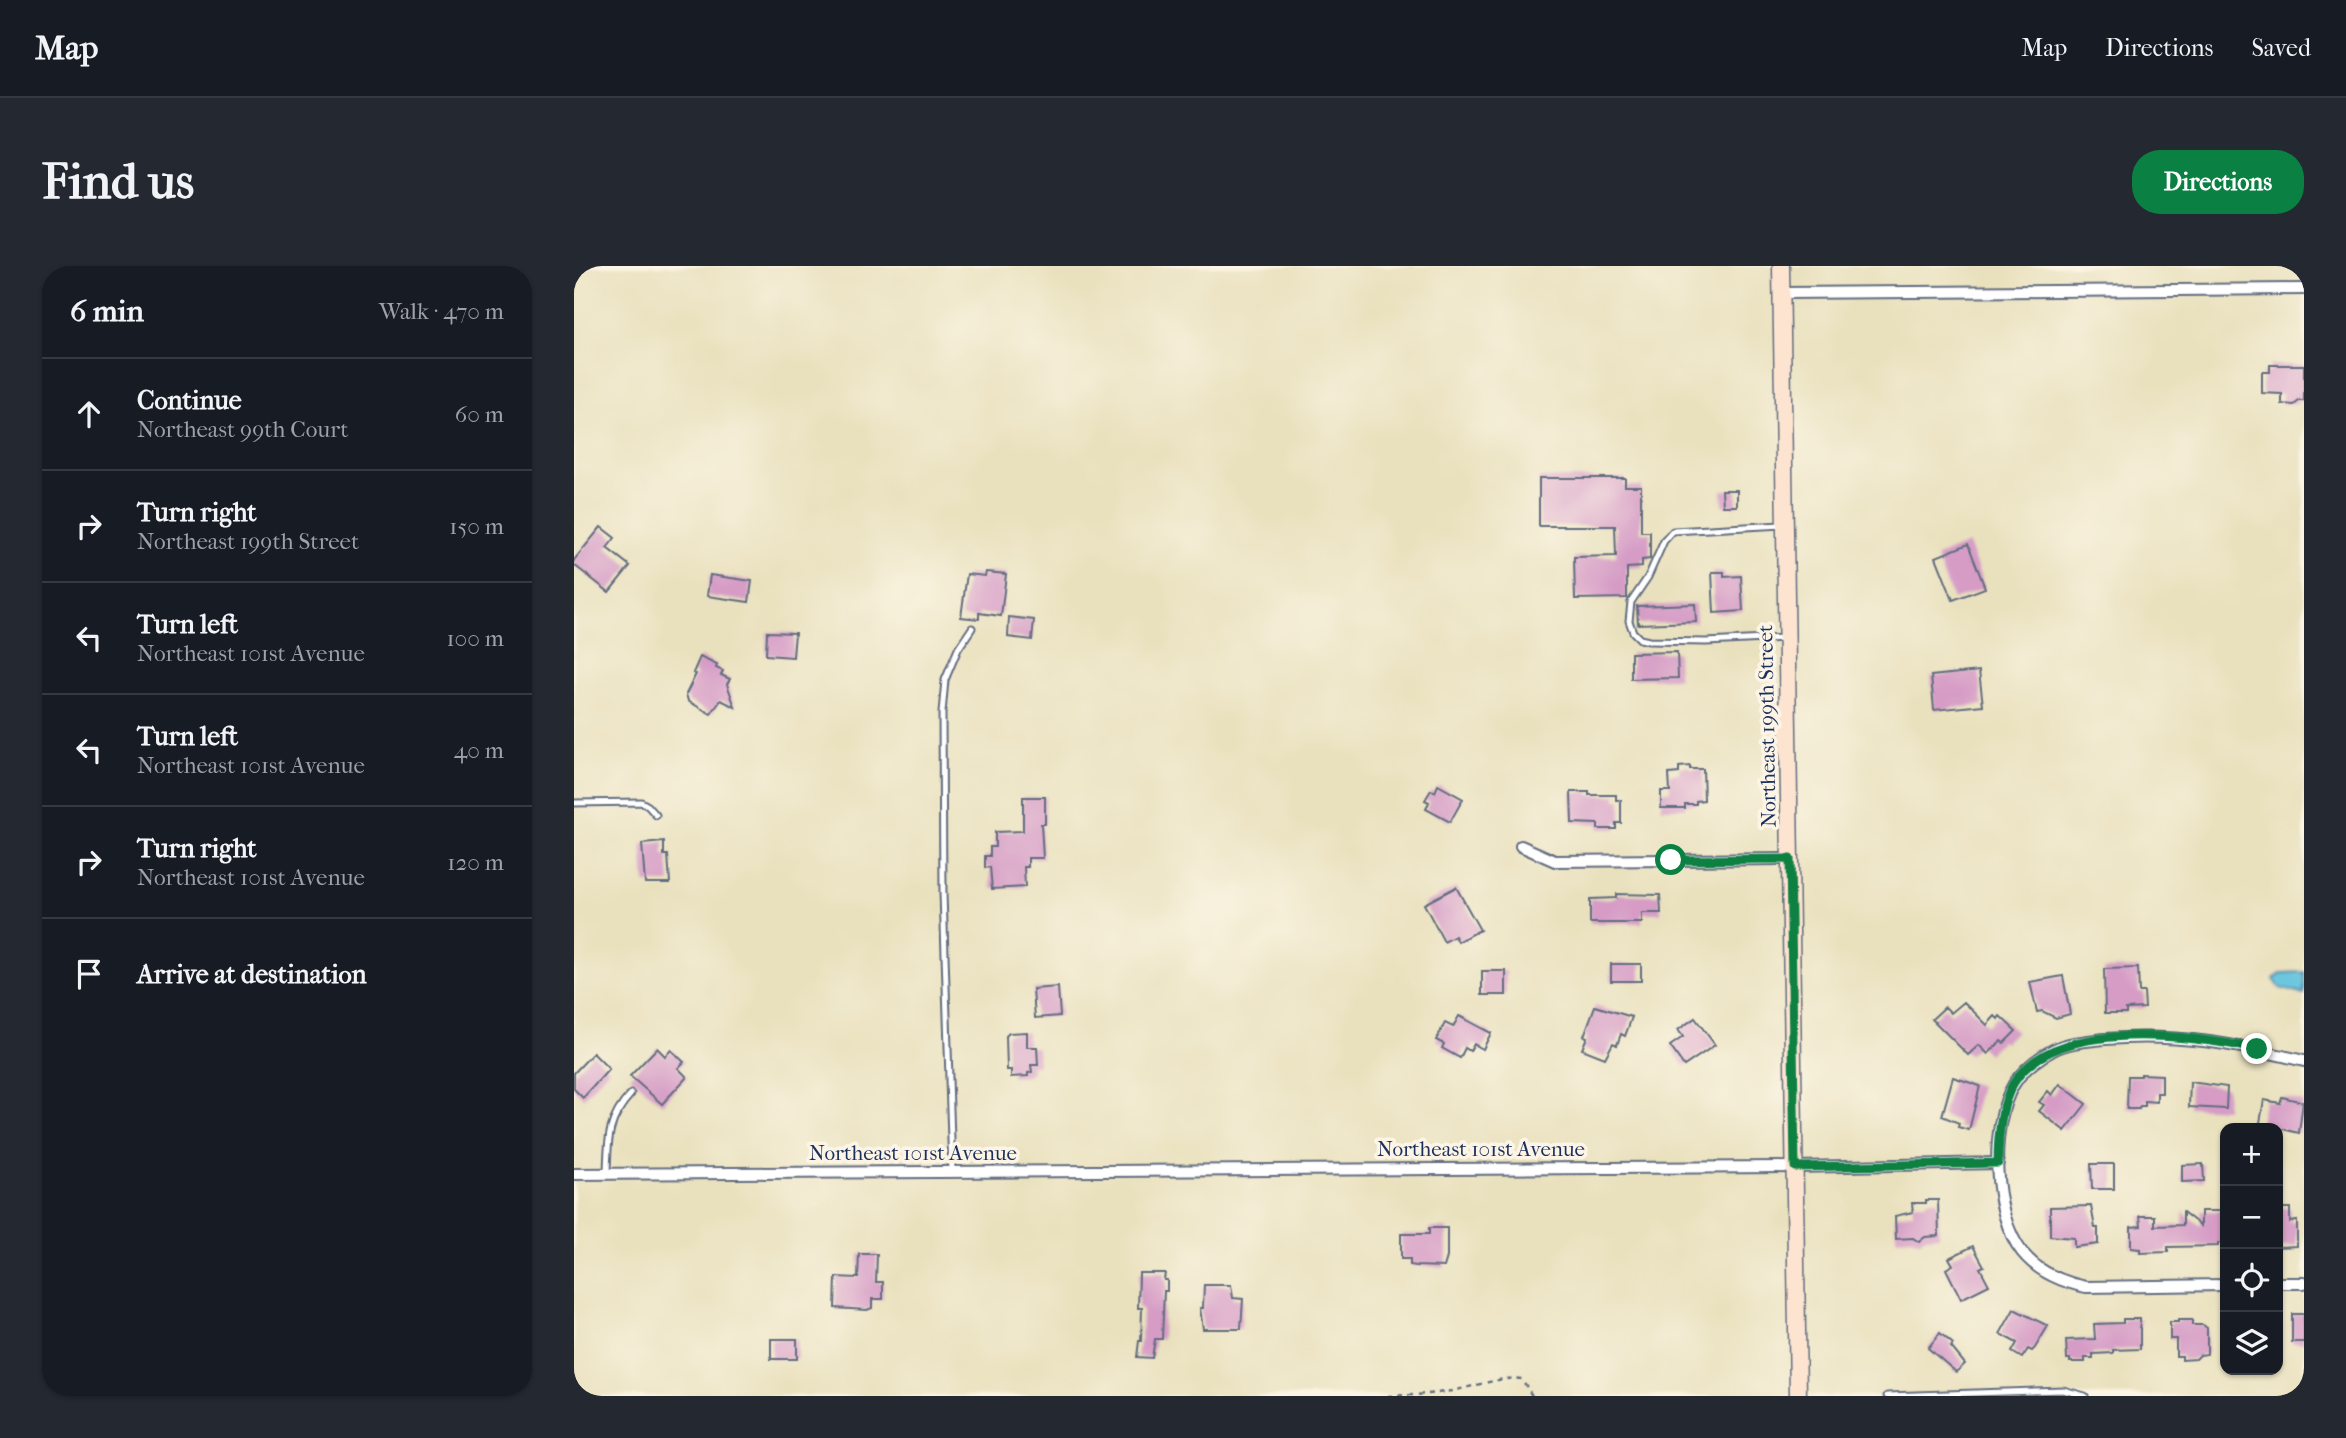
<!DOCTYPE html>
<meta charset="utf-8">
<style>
body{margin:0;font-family:"IM FELL French Canon",serif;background:#242831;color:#f1f3f6}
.controls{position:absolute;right:21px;bottom:21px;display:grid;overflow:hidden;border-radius:14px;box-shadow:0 2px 5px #0004}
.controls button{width:63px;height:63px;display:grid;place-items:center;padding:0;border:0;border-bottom:2px solid #363941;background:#171b24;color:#f1f3f6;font:35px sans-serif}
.stop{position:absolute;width:21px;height:21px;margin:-16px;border:5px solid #0b8043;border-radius:50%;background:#fff}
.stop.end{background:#0b8043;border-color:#fff;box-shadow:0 2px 7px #0008}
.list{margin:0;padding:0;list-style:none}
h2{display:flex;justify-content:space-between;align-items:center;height:91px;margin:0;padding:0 28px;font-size:30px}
h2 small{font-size:23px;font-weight:400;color:#9ea1a6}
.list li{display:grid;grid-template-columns:46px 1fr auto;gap:21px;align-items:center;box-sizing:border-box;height:112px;padding:0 28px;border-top:2px solid #363941}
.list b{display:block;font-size:26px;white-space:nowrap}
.list p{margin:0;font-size:23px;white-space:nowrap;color:#9ea1a6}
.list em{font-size:23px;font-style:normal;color:#9ea1a6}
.icon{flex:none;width:38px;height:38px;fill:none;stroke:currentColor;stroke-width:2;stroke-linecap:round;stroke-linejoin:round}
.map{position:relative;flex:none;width:1730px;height:1130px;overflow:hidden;border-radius:28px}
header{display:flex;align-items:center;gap:42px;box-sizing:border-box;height:98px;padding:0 35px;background:#171b24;border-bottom:2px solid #363941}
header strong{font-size:33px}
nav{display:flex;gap:38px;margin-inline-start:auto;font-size:24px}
.intro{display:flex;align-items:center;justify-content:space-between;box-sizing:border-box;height:168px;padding:0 42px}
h1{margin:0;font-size:49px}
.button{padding:18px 32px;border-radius:28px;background:#0b8043;color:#fff;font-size:24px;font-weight:700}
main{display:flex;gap:42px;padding:0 42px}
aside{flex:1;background:#171b24;border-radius:28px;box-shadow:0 2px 5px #0004}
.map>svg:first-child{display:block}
.water{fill:#5fc2dd;stroke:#3d789e;stroke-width:2}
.building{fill:#d69cc6}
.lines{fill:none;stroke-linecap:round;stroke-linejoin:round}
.lane-casing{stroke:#636d80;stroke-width:9}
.street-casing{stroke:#636d80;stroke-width:14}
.secondary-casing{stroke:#636d80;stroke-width:19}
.path{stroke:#636d80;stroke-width:2.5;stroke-dasharray:5 5;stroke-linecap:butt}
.lane{stroke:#fff;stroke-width:5}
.street{stroke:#fff;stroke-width:10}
.secondary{stroke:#fde4d1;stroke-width:16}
.route{stroke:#0b8043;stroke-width:9}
.labels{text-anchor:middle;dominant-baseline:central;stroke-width:7;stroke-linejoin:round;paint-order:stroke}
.street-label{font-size:21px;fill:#1b2f5e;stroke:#fcf5e5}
</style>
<header>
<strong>Map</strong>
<nav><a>Map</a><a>Directions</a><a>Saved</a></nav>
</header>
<div class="intro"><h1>Find us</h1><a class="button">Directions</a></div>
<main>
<aside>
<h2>6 min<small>Walk · 470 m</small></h2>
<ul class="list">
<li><svg class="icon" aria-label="ahead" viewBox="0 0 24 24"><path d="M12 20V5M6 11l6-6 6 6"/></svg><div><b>Continue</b><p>Northeast 99th Court</p></div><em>60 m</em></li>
<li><svg class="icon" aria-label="right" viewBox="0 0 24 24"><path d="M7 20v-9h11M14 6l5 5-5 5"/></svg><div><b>Turn right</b><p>Northeast 199th Street</p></div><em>150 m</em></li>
<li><svg class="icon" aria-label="left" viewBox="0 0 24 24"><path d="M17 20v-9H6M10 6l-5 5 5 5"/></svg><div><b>Turn left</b><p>Northeast 101st Avenue</p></div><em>100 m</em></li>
<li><svg class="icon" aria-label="left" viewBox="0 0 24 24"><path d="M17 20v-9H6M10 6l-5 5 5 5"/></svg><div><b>Turn left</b><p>Northeast 101st Avenue</p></div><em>40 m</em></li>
<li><svg class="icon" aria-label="right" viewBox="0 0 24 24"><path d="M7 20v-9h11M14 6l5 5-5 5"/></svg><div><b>Turn right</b><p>Northeast 101st Avenue</p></div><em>120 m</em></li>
<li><svg class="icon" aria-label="arrive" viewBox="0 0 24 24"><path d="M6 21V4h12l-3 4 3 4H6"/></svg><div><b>Arrive at destination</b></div></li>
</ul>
</aside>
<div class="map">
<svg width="1730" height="1130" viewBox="0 0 1730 1130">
<rect width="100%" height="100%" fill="#fcf5e5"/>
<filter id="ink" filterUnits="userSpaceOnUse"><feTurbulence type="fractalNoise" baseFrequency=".0143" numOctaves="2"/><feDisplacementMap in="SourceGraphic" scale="14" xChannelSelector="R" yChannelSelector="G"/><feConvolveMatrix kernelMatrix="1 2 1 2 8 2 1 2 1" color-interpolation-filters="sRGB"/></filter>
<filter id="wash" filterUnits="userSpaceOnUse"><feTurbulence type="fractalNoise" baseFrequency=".00686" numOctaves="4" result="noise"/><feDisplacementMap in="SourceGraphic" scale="28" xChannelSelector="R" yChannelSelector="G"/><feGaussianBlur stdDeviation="1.57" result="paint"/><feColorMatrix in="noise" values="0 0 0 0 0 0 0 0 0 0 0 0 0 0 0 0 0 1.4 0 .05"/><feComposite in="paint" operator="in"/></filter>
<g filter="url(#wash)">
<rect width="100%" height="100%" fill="#e9e1be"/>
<path class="water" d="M1730,706V729L1706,722L1700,713L1707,707Z"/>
<g id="blocks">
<g class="building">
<path d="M1696,99H1730V135H1725L1720,139L1708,138V128L1688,127V106H1696Z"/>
<path d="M965,212H1051V220H1067V266H1076V293L1068,294V301L1053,302V332L1001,333L1000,291L1042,290L1041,260H965Z"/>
<path d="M1148,224H1163V240H1149Z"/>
<path d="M27,261L41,272L33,282L56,300L35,326L0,299V294Z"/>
<path d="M1394,278L1411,322L1379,334L1362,291Z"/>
<path d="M412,306L432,308L427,350L405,347V353L387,351L393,308L411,310Z"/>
<path d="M1138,306H1150V311L1167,310L1169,345L1140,347Z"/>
<path d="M136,309L178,315L175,336L133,330Z"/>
<path d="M1121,338L1122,356L1064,358L1063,340Z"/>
<path d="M435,351L460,354L458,374L434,371Z"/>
<path d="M193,366L221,367L219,391L192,389Z"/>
<path d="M1103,386L1104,412L1057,413V387Z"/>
<path d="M126,391L143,399L142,402L149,405L147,409L156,413L153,418L161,441L147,434L137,448L114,435L112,428L122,408L119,407Z"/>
<path d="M1405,405L1409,439L1360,444L1357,410Z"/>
<path d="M1116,500V503H1129L1130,534L1122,535V538H1111V542H1087V525H1096L1095,508L1105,507V501Z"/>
<path d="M864,519L889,533L876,556L852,543L855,536L851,534L857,524L861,526Z"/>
<path d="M997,526H1015V529H1042V534H1047V557H1042V563H1024V558L998,557Z"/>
<path d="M449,531H471V558H467L469,592H454V601H450L451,621L418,623L416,601L411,602V590H416V581H421V566L449,565Z"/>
<path d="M90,576V589H94L96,617H71L68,578Z"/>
<path d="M882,621L906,664L884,676L881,670L870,676L850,638Z"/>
<path d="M1042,628L1086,629L1087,647H1068V657H1016V633L1042,632Z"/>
<rect x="1037" y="698" width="30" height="17"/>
<path d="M1564,702L1565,726H1570L1571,742L1552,743V747H1531L1530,703Z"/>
<rect x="908" y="705" width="24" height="24"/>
<path d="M1489,710L1496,748L1482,752L1468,745L1463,746L1456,716Z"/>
<path d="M484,721L486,750L461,752L459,723Z"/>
<path d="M1390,736L1413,759L1421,750L1424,753L1426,750L1442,765L1430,777L1427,775L1414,788L1405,779L1394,789L1358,753L1371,741L1377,747Z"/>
<path d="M1021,740L1058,751L1051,770L1047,768L1043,779L1039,777L1031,792L1008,783L1013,771L1010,770Z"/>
<path d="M885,750L917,767L909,783L900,778L896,785L891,782L886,792L868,782L870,778L862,774L871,757L879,761Z"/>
<path d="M1121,752L1141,779L1110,800L1096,780L1109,771L1104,764Z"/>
<path d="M453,766V781H463L464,799H457L458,806L454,807V810L437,811V804H433L432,770L435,767Z"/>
<path d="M83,782L91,790L97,784L110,796L104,802L113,811L88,838L56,810Z"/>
<path d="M19,787L35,803L9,832L0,823V807Z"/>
<path d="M1567,808L1588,809V827H1583V836L1571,835V840H1566L1565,843H1553L1554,810H1567Z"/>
<path d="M1379,811L1406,820L1395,864L1384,861L1385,857L1368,850Z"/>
<path d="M1616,816L1653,821L1652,843L1615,841Z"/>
<path d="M1486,818L1512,838L1491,865L1465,845L1470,839L1465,836L1474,825L1478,829Z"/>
<path d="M1708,831L1729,836L1725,867L1704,862H1685L1690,834L1706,837Z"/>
<path d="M1517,898H1540V923H1518Z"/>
<path d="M1629,898L1630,915L1608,916V899Z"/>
<path d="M1352,934H1364L1365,970L1351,971L1345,976L1339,972L1322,973L1321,950L1339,946L1338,937H1352Z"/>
<path d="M1517,940L1521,962H1524V978L1500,981V972L1476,970V941Z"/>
<path d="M1704,942H1716V956L1723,955V980L1704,981Z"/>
<path d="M1627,945H1651L1650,977H1644V980L1594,981V986L1566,987V983L1557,982V961L1567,960L1566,950H1581V960L1609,959V946L1627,960Z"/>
<path d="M855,962H873V991L870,1001L842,1000L836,999V993H827V968H855Z"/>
<path d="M1399,980L1410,1000L1406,1002L1415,1019L1387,1033L1372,1003L1379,999L1375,992Z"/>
<path d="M285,988H303L302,1016H309V1033H298V1042L293,1044L261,1042L262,1011L284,1012Z"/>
<path d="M565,1007H591L590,1014H593V1025H590L588,1073H581L578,1092L563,1091L565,1075H567L568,1042H564Z"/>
<path d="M630,1019H657L659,1032L669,1033L667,1063H629L626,1042H629Z"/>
<path d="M1440,1043L1474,1060L1461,1082L1458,1085L1454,1083L1448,1092L1438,1086L1443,1077L1426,1068Z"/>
<rect x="1718" y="1048" width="12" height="28"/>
<path d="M1549,1053H1566V1083L1539,1084V1087L1519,1088V1092H1511V1096H1496V1093H1493L1492,1074L1521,1073L1520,1058L1549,1057Z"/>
<path d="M1604,1054H1618V1059H1629L1633,1062V1088L1626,1089L1622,1093L1608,1094V1090H1602V1073H1596V1056H1604Z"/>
<path d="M1366,1067L1379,1078L1377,1081L1391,1098L1382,1106L1354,1082Z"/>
<rect x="197" y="1073" width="26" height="20"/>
</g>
</g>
</g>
<g filter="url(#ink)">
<use href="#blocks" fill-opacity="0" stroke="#636d80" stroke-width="2"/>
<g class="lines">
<defs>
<g id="lane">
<path d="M1208,259L1099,265L1090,275L1074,311L1057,336L1055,355L1059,366L1066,373L1075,375L1132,376L1211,372"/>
<path d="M0,537L67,536L74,540L82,549"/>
<path d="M378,905L369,627L368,447L371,414L384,383L398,362"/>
<path d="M33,908C34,874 33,854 57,828"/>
<path d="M1313,1130L1489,1124L1511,1130"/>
</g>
<g id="street">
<path d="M1208,27L1730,23"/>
<path d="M947,580L981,595L1216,593"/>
<path d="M0,908L1221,901L1424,897"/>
<path d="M1704,1017H1730"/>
<path d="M1651,1019L1512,1021C1488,1016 1464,1006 1448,986C1418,948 1415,859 1440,818C1449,803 1464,792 1479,784C1494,776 1514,775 1531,773C1604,767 1660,778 1730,795"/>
</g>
<path id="secondary" d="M1207,0L1224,1130"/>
</defs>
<use href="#lane" class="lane-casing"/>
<use href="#street" class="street-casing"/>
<use href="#secondary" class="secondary-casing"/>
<path class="path" d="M814,1130C833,1129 852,1129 871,1126C895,1123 924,1110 948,1113L958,1130"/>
<use href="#lane" class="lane"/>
<use href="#street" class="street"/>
<use href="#secondary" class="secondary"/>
</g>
</g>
<g class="lines" filter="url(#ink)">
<path class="route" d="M1097,594L1216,593L1221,901L1424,897C1424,871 1426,841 1439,818C1480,750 1618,770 1683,783"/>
</g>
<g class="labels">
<g class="street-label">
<text transform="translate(1193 460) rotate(-91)">Northeast 199th Street</text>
<text x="907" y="883">Northeast 101st Avenue</text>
<text x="339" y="887">Northeast 101st Avenue</text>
</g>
</g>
</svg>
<div class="controls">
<button>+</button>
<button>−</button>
<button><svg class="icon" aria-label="locate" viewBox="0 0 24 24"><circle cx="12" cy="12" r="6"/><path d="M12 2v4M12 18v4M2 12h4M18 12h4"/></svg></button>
<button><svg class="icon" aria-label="layers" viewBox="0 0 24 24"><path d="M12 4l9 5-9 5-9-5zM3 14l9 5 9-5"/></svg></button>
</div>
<div class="stop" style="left:1097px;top:594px"></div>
<div class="stop end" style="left:1683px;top:783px"></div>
</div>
</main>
